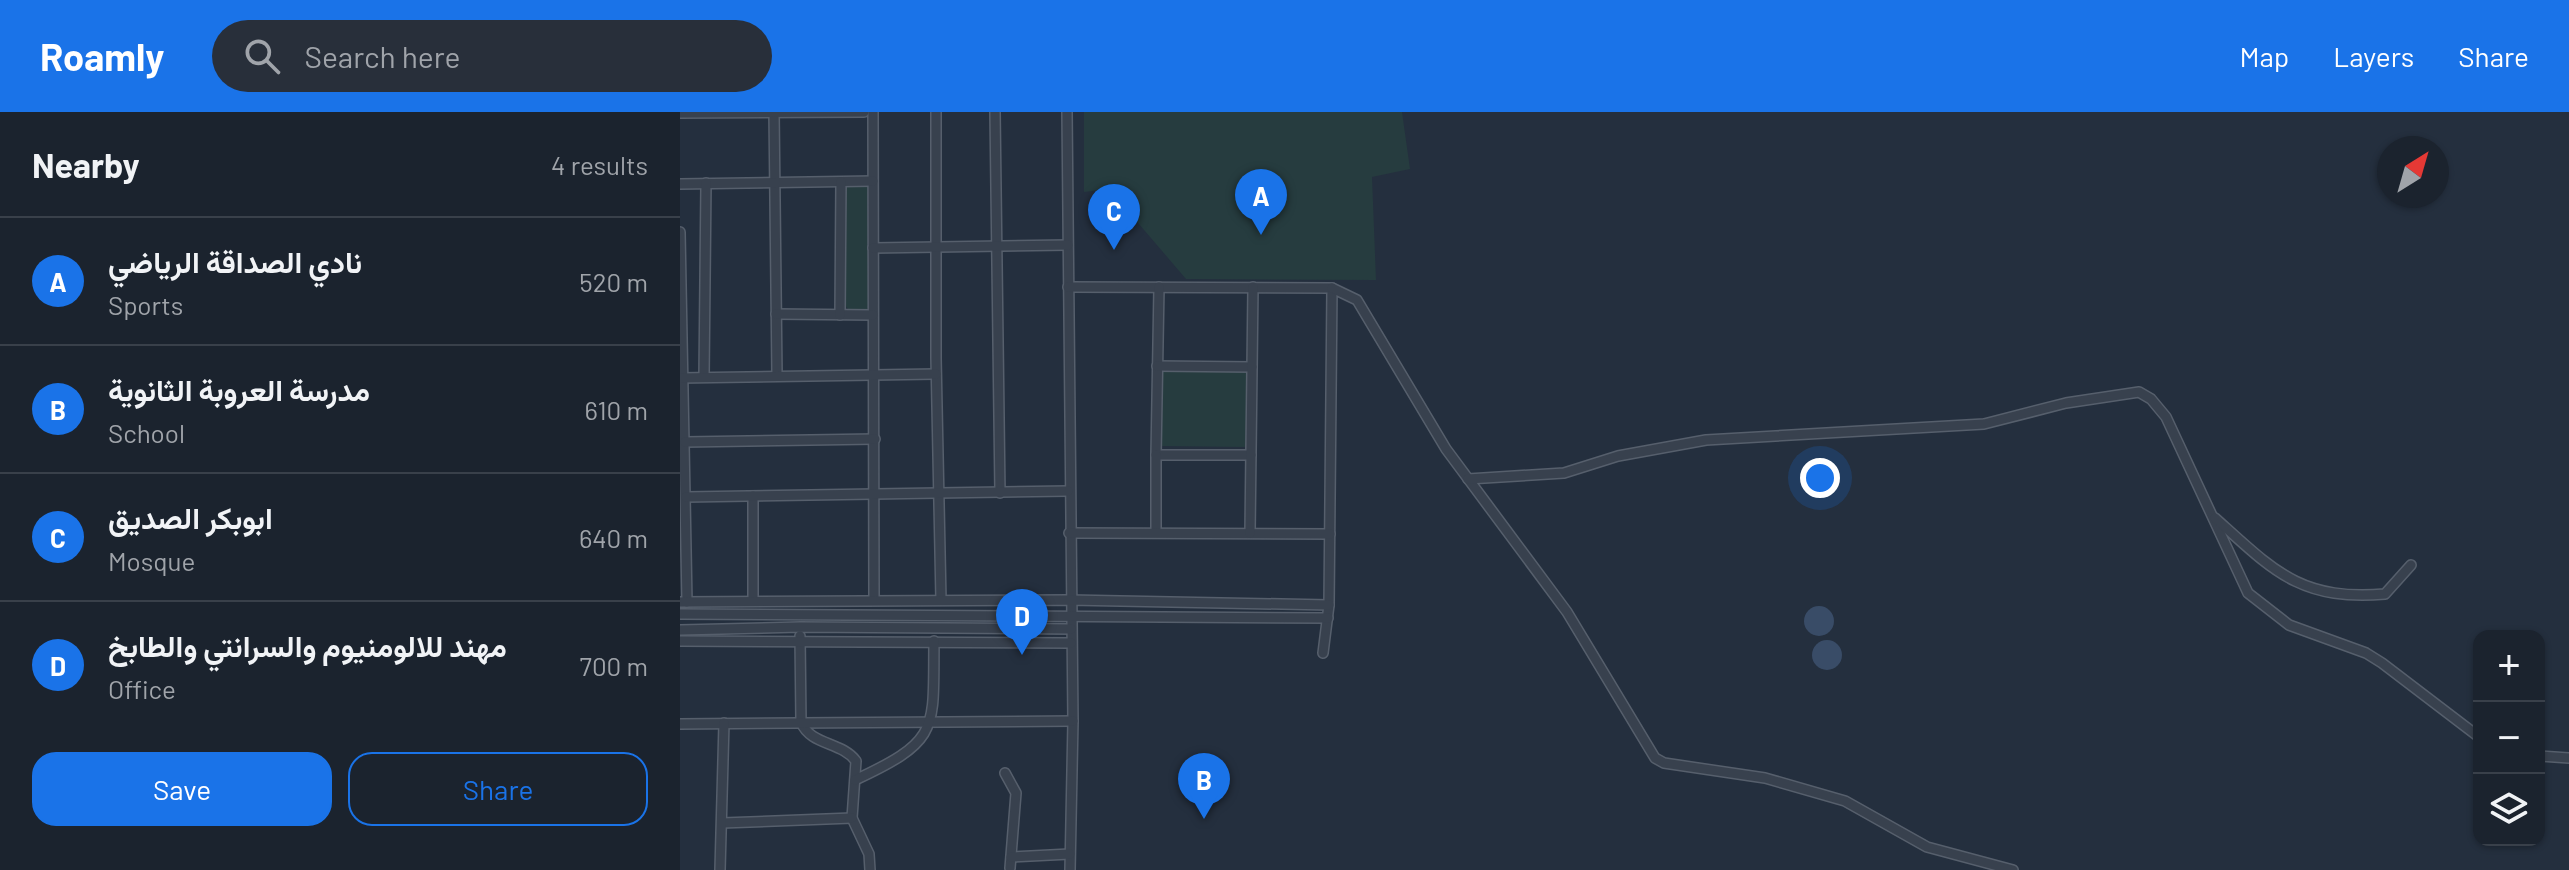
<!DOCTYPE html>
<meta charset="utf-8">
<style>
body{margin:0;font-family:Barlow,Vazirmatn,sans-serif;background:#282f3a;color:#f1f3f6}
.controls{position:absolute;right:24px;bottom:24px;display:grid;overflow:hidden;border-radius:16px;box-shadow:0 2px 6px #0004}
.controls button{width:72px;height:72px;display:grid;place-items:center;padding:0;border:0;border-bottom:2px solid #39404a;background:#1b232e;color:#f1f3f6;font:40px sans-serif}
.compass{position:absolute;left:1697px;top:24px;width:72px;height:72px;border-radius:50%;background:#1b232e;box-shadow:0 2px 6px #0004;rotate:37deg}
.you{position:absolute;left:1140px;top:366px;width:28px;height:28px;margin:-20px;border:6px solid #fff;border-radius:50%;background:#1a73e8;box-shadow:0 0 0 12px #1a73e833}
.badge{display:grid;place-items:center;width:52px;height:52px;border-radius:50%;background:#1a73e8;color:#fff;font-size:26px;font-weight:700}
.pin{position:absolute;translate:-50% -66px;filter:drop-shadow(0 2px 4px #0008)}
.pin::after{content:'';position:absolute;top:42px;width:28px;height:24px;background:inherit;clip-path:polygon(0 0,100% 0,50% 100%)}
.list{margin:0;padding:0;list-style:none}
h2{display:flex;justify-content:space-between;align-items:center;height:104px;margin:0;padding:0 32px;font-size:34px}
h2 small{font-size:26px;font-weight:400;color:#a0a4aa}
.list li{display:grid;grid-template-columns:52px 1fr auto;gap:24px;align-items:center;box-sizing:border-box;height:128px;padding:0 32px;border-top:2px solid #39404a}
.list b{display:block;font-size:30px;white-space:nowrap}
.list p{margin:0;font-size:26px;white-space:nowrap;color:#a0a4aa}
.list em{font-size:26px;font-style:normal;color:#a0a4aa}
.actions{display:flex;gap:16px;padding:24px 32px}
.actions a{flex:1;padding:18px 0;border:2px solid #1a73e8;border-radius:24px;text-align:center;font-size:28px;color:#1a73e8}
.actions .main{background:#1a73e8;color:#fff}
.icon{flex:none;width:44px;height:44px;fill:none;stroke:currentColor;stroke-width:2;stroke-linecap:round;stroke-linejoin:round}
.map{position:relative;flex:none;width:1889px;height:758px;overflow:hidden}
header{display:flex;align-items:center;gap:48px;box-sizing:border-box;height:112px;padding:0 40px;background:#1a73e8;color:#fff}
header strong{font-size:38px}
nav{display:flex;gap:44px;margin-inline-start:auto;font-size:28px}
.search{width:560px;height:72px;background:#282f3a;display:flex;align-items:center;gap:20px;box-sizing:border-box;padding:0 28px;border-radius:44px;color:#a0a4aa;font-size:30px}
main{display:flex}
aside{flex:1;background:#1b232e}
.map>svg:first-child{display:block}
.green{fill:#263c3f}
.water{fill:#394c67}
.lines{fill:none;stroke-linecap:round;stroke-linejoin:round}
.minor-casing{stroke:#565f6c;stroke-width:12}
.minor{stroke:#38414e;stroke-width:9}
</style>
<header>
<strong>Roamly</strong>
<div class="search"><svg class="icon" aria-label="search" viewBox="0 0 24 24"><circle cx="10" cy="10" r="6"/><path d="M15 15l6 6"/></svg>Search here</div>
<nav><a>Map</a><a>Layers</a><a>Share</a></nav>
</header>
<main>
<aside>
<h2>Nearby<small>4 results</small></h2>
<ul class="list">
<li><span class="badge">A</span><div><b>نادي الصداقة الرياضي</b><p>Sports</p></div><em>520 m</em></li>
<li><span class="badge">B</span><div><b>مدرسة العروبة الثانوية</b><p>School</p></div><em>610 m</em></li>
<li><span class="badge">C</span><div><b>ابوبكر الصديق</b><p>Mosque</p></div><em>640 m</em></li>
<li><span class="badge">D</span><div><b>مهند للالومنيوم والسرانتي والطابخ</b><p>Office</p></div><em>700 m</em></li>
</ul>
<div class="actions"><a class="main">Save</a><a>Share</a></div>
</aside>
<div class="map">
<svg width="1889" height="758" viewBox="0 0 1889 758">
<rect width="100%" height="100%" fill="#242f3e"/>
<g class="green">
<path d="M404,0H722L730,57L692,65L696,168L506,167L429,77L404,80Z"/>
<path d="M166,71L188,73L190,81V193L187,197H168L164,192Z"/>
<path d="M482,258L567,259L566,335L481,334Z"/>
</g>
<g class="water">
<circle cx="1139" cy="509" r="15"/>
<circle cx="1147" cy="543" r="15"/>
</g>
<g class="lines">
<defs>
<g id="minor">
<path d="M94,0L97,263"/>
<path d="M193,0L194,488"/>
<path d="M256,0V246L261,488"/>
<path d="M315,0L320,381"/>
<path d="M387,0L393,609L390,758"/>
<path d="M0,1L184,0"/>
<path d="M0,72L193,69"/>
<path d="M0,120L7,490"/>
<path d="M193,136L388,133"/>
<path d="M388,175L652,176L649,493L643,541"/>
<path d="M479,175L476,343H571"/>
<path d="M652,176L677,188L766,337L887,500L975,646L984,651L1085,666L1165,689L1247,735L1333,758"/>
<path d="M96,202L193,203"/>
<path d="M160,203L161,70"/>
<path d="M477,254L572,255"/>
<path d="M24,265L26,71"/>
<path d="M0,266L256,262"/>
<path d="M5,330L195,327"/>
<path d="M788,367L884,361L938,344L1026,328L1304,312L1386,291L1459,280L1471,287L1486,305L1568,481L1609,513L1686,541L1702,551L1799,625"/>
<path d="M73,384V489"/>
<path d="M6,385L388,379"/>
<path d="M1535,406C1594,459 1620,489 1705,482L1731,453"/>
<path d="M476,420V343"/>
<path d="M389,421L650,422"/>
<path d="M570,421L573,175"/>
<path d="M0,490L390,488L649,493"/>
<path d="M0,502L648,506"/>
<path d="M0,518L120,515L391,517"/>
<path d="M120,524L121,610C131,634 161,629 176,649L172,706L189,742L190,758"/>
<path d="M0,529L391,531"/>
<path d="M0,612L393,609"/>
<path d="M1859,644L1889,646"/>
<path d="M325,661L336,681L330,756"/>
<path d="M175,668C261,628 253,618 254,529"/>
<path d="M42,711L172,706"/>
<path d="M331,745L390,742"/>
<path d="M40,758L44,611"/>
</g>
</defs>
<use href="#minor" class="minor-casing"/>
<use href="#minor" class="minor"/>
</g>
</svg>
<div class="controls">
<button>+</button>
<button>−</button>
<button><svg class="icon" aria-label="layers" viewBox="0 0 24 24"><path d="M12 4l9 5-9 5-9-5zM3 14l9 5 9-5"/></svg></button>
</div>
<svg class="compass" viewBox="-18 -18 36 36"><path d="M0-13l5 13h-10z" fill="#e53935"/><path d="M0 13l5-13h-10z" fill="#a0a4aa"/></svg>
<div class="you"></div>
<div class="pin badge" style="left:581px;top:123px">A</div>
<div class="pin badge" style="left:524px;top:707px">B</div>
<div class="pin badge" style="left:434px;top:138px">C</div>
<div class="pin badge" style="left:342px;top:543px">D</div>
</div>
</main>
